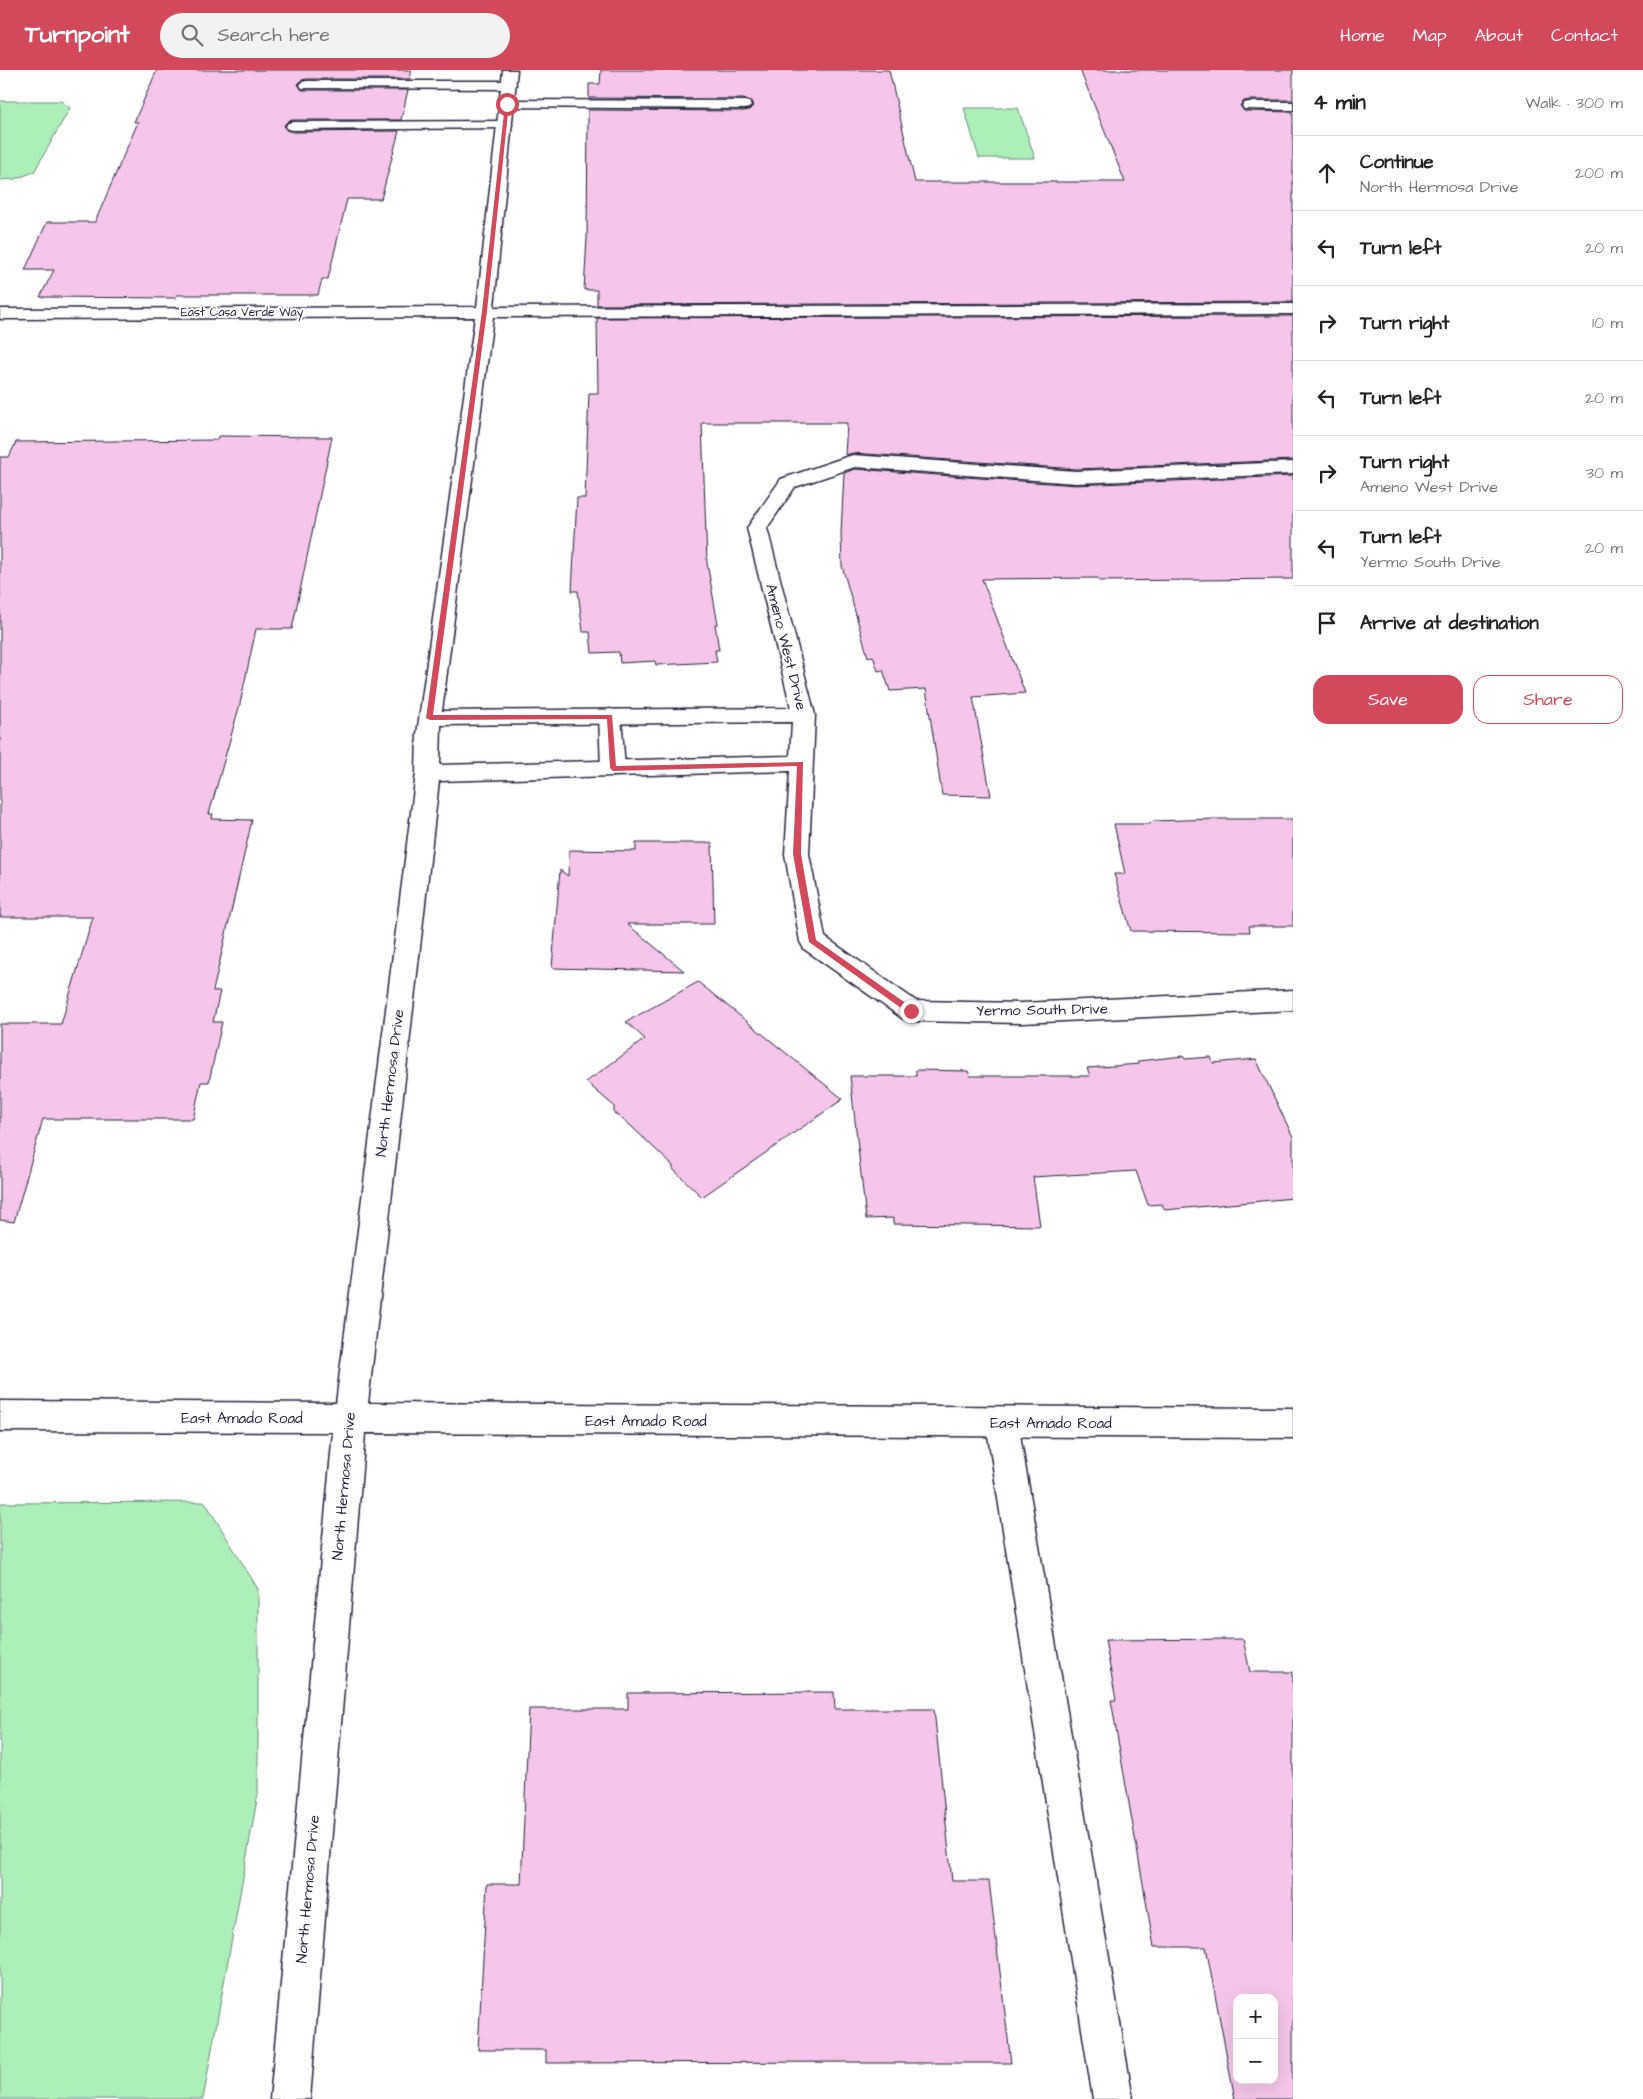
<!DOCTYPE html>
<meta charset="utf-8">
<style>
body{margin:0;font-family:"Architects Daughter",sans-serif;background:#f2f2f2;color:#222}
.controls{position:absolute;right:15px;bottom:15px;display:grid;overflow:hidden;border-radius:10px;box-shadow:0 5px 20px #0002}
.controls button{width:45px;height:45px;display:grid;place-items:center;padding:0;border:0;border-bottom:1px solid #e0e0e0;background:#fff;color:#222;font:25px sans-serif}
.stop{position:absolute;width:15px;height:15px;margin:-11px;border:4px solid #d1495b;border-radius:50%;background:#fff}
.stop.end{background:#d1495b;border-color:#fff;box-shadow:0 1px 5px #0008}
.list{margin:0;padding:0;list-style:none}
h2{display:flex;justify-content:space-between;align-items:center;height:65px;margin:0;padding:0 20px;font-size:21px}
h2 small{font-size:16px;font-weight:400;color:#767676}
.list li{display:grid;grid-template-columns:32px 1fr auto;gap:15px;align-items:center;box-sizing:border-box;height:75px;padding:0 20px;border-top:1px solid #e0e0e0}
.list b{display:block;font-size:19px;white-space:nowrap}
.list p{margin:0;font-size:16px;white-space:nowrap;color:#767676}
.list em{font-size:16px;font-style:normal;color:#767676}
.actions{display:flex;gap:10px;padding:15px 20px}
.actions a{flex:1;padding:11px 0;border:1px solid #d1495b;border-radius:15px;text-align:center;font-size:18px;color:#d1495b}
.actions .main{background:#d1495b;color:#fff}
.icon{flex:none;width:28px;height:28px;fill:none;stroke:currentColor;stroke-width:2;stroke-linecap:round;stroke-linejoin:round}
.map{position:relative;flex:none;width:1293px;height:2029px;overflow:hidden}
header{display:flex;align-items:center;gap:30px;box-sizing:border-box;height:70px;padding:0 25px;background:#d1495b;color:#fff}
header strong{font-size:24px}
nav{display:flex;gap:28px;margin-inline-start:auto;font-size:18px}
.search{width:350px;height:45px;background:#f2f2f2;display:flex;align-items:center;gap:12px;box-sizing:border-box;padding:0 18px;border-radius:28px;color:#767676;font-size:19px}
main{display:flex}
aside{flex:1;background:#fff}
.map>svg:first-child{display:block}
.green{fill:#adefb8;stroke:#68887a}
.building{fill:#f5c6e9;stroke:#22223b;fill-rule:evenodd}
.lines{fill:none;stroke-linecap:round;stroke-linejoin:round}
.lane-casing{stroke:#22223b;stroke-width:3}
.street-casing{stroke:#22223b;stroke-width:3}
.lane{fill:#fff;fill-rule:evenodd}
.street{fill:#fff;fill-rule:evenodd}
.route{fill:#d1495b}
.labels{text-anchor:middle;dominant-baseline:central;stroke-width:4;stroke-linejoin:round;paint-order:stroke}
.far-street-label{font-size:12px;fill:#22223b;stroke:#fff}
.street-label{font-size:15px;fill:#22223b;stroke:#fff}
</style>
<header>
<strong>Turnpoint</strong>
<div class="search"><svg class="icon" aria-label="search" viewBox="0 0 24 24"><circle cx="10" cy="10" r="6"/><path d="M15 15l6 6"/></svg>Search here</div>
<nav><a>Home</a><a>Map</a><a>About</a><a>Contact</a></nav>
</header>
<main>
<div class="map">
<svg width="1293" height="2029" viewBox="0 0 1293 2029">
<rect width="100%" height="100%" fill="#fff"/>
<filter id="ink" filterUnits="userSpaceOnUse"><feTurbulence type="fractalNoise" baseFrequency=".02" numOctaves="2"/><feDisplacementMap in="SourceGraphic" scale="10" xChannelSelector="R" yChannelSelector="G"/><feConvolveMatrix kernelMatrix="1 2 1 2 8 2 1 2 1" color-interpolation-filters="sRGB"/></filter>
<g filter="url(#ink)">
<g class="green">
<path d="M0,31H61L70,38L34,102L15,109L0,110Z"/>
<path d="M964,38H1018L1035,88H979Z"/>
<path d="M205,1432L258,1519V1724L203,2029H0V1433Z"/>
</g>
<g class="building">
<path d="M157,0H412L410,9H307L302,10L298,14L302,20H408L401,50H293L288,51L284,55L286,60L293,62L399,61L381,129H347L328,209H322L318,225H177L176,228L40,227L54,200H25L47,152H95L138,52H134Z"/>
<path d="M601,0H889L915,112H1125L1080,0H1293V30H1249L1244,31L1240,35L1244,41L1293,42V232L597,235V220H584L587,168L588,40L744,41L749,40L753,36L751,31L744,29L589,28V14H600Z"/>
<path d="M1293,246V390L1076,399L853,383L845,385L847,353H702L707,493L718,554H715L719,580H715L717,592L656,595L655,591L620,593L619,582L592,583L590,562H583L578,521H572L577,428H585L589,323H598L597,248Z"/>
<path d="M218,366L332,367L292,559H256L240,634L209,744H213L212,749L252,750L213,921H220L213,952H222L209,1012H201L193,1049H43L14,1152L0,1150V954H61L93,847H0V387H9L16,372L217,370Z"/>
<path d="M855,399L1076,415L1293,406V509L1099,511L1098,508L982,509L1025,623L973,627L991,726L942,725L926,619L890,621L883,600L878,601L873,586L868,587L842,496L841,463L844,403Z"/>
<path d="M1215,749H1293V856H1249L1250,862L1131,861L1114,804H1125L1114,754H1150L1153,751Z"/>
<path d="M636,773H712L714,854H627L684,901L552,898L560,800L568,806L569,780L636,781Z"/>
<path d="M698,912L843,1029L702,1127L673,1099V1096L630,1055L614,1043V1036L586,1012L645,969L626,952Z"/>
<path d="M1183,986L1185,989L1211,987L1213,993L1256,989L1293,1067V1128L1165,1140L1162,1134L1148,1135L1136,1101L1033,1107L1040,1156L893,1154V1148L866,1149L850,1006H916V1000L968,1001L970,1006H1090L1087,998L1139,994L1138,991Z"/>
<path d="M1243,1569L1250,1602H1293V2029H1235L1206,1877H1154L1111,1630H1116L1105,1570ZM1237,1928H1274V2010H1237Z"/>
<path d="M834,1622L835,1639H934L952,1811H989L1011,1993H861V1992L546,1993V1980H478L487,1814H521L529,1639H628V1623Z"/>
</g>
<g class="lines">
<defs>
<g id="lane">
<path d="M307,11H509L514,12L516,15L514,18L509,19L302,18L300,15L302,12Z"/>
<path d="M507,30L744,31L749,32L751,35L749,38L744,39L502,37L500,34L502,31Z"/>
<path d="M1249,32H1293V40L1244,39L1242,36L1244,33Z"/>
<path d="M505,51L510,52L512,55L510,58L293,60L288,59L286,56L288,53L293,52Z"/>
<path d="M610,639L618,641L621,646L625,698L621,704L613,706L605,704L601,698L599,646L602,641Z"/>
<path d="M1002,1338L1013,1343L1018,1353L1133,2029H1093L986,1353L991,1343Z"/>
</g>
<path id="street" d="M503,0H517L494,237L1293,234V244L493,247L442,641L791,638L747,458L781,409L846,387L853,385L1076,401L1293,392V404L1076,413L855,397L795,417L767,458L815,645L809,784L825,867L916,931L1022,933L1293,920V940L1022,953L911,951L902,948L804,879L800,872L785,784L790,701L439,711L368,1333L1293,1338V1368L365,1363L310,2029H270L333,1362L0,1361V1331L336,1333L416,703L417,664L475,247L0,249V239L477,237ZM792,652L790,686L440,695L441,655Z"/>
</defs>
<use href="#lane" class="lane-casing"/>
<use href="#street" class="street-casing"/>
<use href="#lane" class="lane"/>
<use href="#street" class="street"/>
</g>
</g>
<path class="route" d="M507,32L509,34L487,241L433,645H612L616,696L803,692L801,784L816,870L914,939V943H908L809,872L793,784L797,696L613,701L610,698L607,649L430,650L426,648L482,241L505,34Z"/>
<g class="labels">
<g class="far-street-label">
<text x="242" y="242">East Casa Verde Way</text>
</g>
<g class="street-label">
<text transform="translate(786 577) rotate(76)">Ameno West Drive</text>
<text transform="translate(1042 940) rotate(-1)">Yermo South Drive</text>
<text transform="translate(390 1013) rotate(-83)">North Hermosa Drive</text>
<text x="242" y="1348">East Amado Road</text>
<text x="646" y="1351">East Amado Road</text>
<text x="1051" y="1353">East Amado Road</text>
<text transform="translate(344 1416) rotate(-85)">North Hermosa Drive</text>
<text transform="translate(308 1819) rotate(-85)">North Hermosa Drive</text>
</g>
</g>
</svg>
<div class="controls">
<button>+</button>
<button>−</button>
</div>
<div class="stop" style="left:507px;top:34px"></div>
<div class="stop end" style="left:911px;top:941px"></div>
</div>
<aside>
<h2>4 min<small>Walk · 300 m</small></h2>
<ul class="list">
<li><svg class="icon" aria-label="ahead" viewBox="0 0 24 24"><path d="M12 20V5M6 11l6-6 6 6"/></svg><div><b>Continue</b><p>North Hermosa Drive</p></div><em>200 m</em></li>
<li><svg class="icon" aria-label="left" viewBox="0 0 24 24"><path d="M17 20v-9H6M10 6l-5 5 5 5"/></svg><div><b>Turn left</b></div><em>20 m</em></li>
<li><svg class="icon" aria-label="right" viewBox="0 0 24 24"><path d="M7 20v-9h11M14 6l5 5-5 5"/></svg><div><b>Turn right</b></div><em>10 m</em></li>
<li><svg class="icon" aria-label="left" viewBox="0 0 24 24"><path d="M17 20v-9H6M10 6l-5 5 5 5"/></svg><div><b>Turn left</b></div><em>20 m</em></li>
<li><svg class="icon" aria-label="right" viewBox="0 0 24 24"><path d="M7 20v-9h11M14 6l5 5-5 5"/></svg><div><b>Turn right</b><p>Ameno West Drive</p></div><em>30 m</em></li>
<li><svg class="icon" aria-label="left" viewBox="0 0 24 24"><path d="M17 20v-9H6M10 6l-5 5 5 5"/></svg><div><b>Turn left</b><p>Yermo South Drive</p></div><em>20 m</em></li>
<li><svg class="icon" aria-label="arrive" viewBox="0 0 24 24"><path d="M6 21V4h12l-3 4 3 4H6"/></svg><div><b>Arrive at destination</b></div></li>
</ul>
<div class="actions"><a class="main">Save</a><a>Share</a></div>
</aside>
</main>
